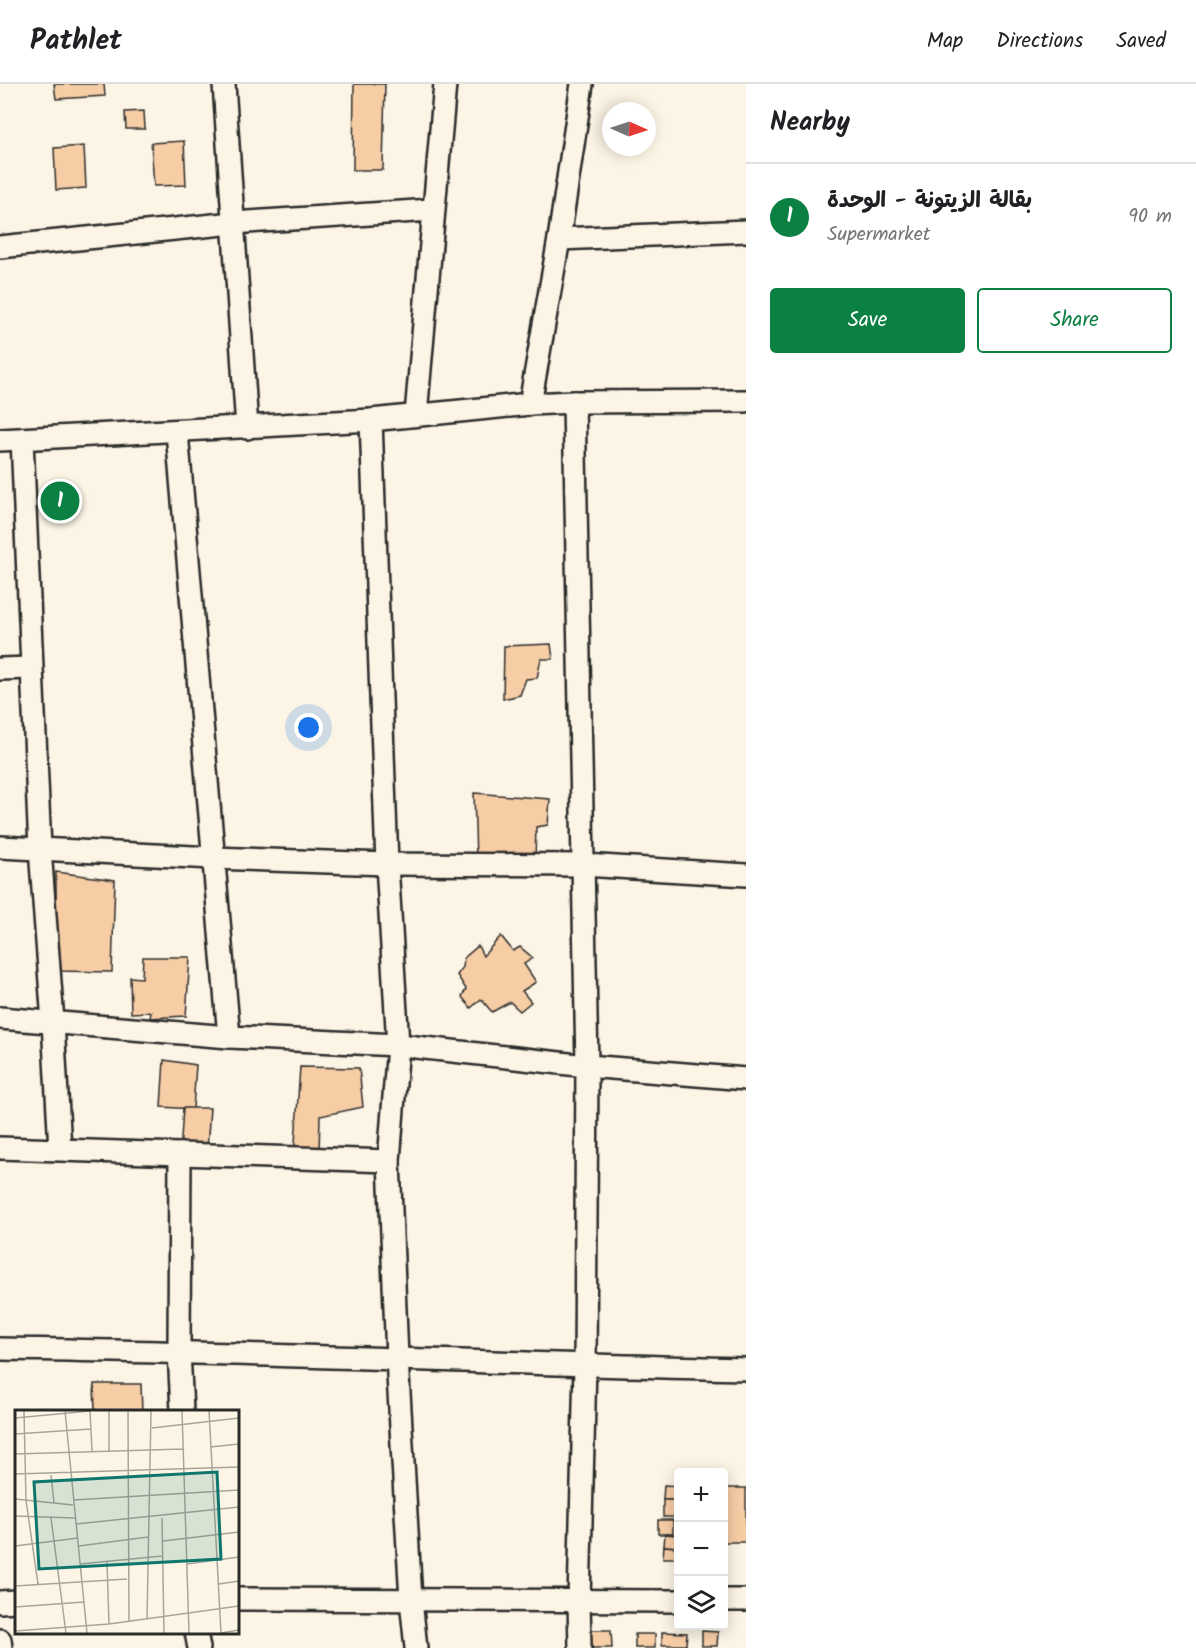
<!DOCTYPE html>
<meta charset="utf-8">
<style>
body{margin:0;font-family:Kalam,"Playpen Sans Arabic",sans-serif;background:#f6f6f6;color:#202124}
.controls{position:absolute;right:18px;bottom:18px;display:grid;overflow:hidden;border-radius:6px;box-shadow:0 3px 15px #0003}
.controls button{width:54px;height:54px;display:grid;place-items:center;padding:0;border:0;border-bottom:2px solid #e0e0e0;background:#fff;color:#202124;font:30px sans-serif}
.compass{position:absolute;left:602px;top:18px;width:54px;height:54px;border-radius:50%;background:#fff;box-shadow:0 3px 15px #0003;rotate:93deg}
.you{position:absolute;left:309px;top:644px;width:21px;height:21px;margin:-15px;border:4px solid #fff;border-radius:50%;background:#1a73e8;box-shadow:0 0 0 9px #1a73e833}
.badge{display:grid;place-items:center;width:39px;height:39px;border-radius:50%;background:#0b8043;color:#fff;font-size:20px;font-weight:700}
.pin{position:absolute;translate:-50% -50%;border:3px solid #fff;box-shadow:0 2px 6px #0006}
.list{margin:0;padding:0;list-style:none}
h2{display:flex;justify-content:space-between;align-items:center;height:78px;margin:0;padding:0 24px;font-size:26px}
h2 small{font-size:20px;font-weight:400;color:#757577}
.list li{display:grid;grid-template-columns:39px 1fr auto;gap:18px;align-items:center;box-sizing:border-box;height:108px;padding:0 24px;border-top:2px solid #e0e0e0}
.list b{display:block;font-size:22px;white-space:nowrap}
.list p{margin:0;font-size:20px;white-space:nowrap;color:#757577}
.list em{font-size:20px;font-style:normal;color:#757577}
.actions{display:flex;gap:12px;padding:18px 24px}
.actions a{flex:1;padding:14px 0;border:2px solid #0b8043;border-radius:6px;text-align:center;font-size:21px;color:#0b8043}
.actions .main{background:#0b8043;color:#fff}
.icon{flex:none;width:33px;height:33px;fill:none;stroke:currentColor;stroke-width:2;stroke-linecap:round;stroke-linejoin:round}
.map{position:relative;flex:none;width:746px;height:1564px;overflow:hidden}
header{display:flex;align-items:center;gap:36px;box-sizing:border-box;height:84px;padding:0 30px;background:#fff;border-bottom:2px solid #e0e0e0}
header strong{font-size:28px}
nav{display:flex;gap:33px;margin-inline-start:auto;font-size:21px}
main{display:flex}
aside{flex:1;background:#fff}
.map>svg:first-child{display:block}
.building{fill:#f7cda6;stroke:#2b2b2b;stroke-width:1.5}
.lines{fill:none;stroke-linecap:round;stroke-linejoin:round}
.street-casing{stroke:#2b2b2b;stroke-width:26}
.street{stroke:#fcf5e5;stroke-width:21}
.inset-road{fill:none;stroke:#a8a49b;stroke-width:1.5}
.view{fill:#0f766e;fill-opacity:0.15;stroke:#0f766e;stroke-width:3}
.inset-edge{fill:none;stroke:#2b2b2b;stroke-width:3}
</style>
<header>
<strong>Pathlet</strong>
<nav><a>Map</a><a>Directions</a><a>Saved</a></nav>
</header>
<main>
<div class="map">
<svg width="746" height="1564" viewBox="0 0 746 1564">
<rect width="100%" height="100%" fill="#fcf5e5"/>
<filter id="ink" filterUnits="userSpaceOnUse"><feTurbulence type="fractalNoise" baseFrequency=".0167" numOctaves="2"/><feDisplacementMap in="SourceGraphic" scale="12" xChannelSelector="R" yChannelSelector="G"/><feConvolveMatrix kernelMatrix="1 2 1 2 8 2 1 2 1" color-interpolation-filters="sRGB"/></filter>
<g filter="url(#ink)">
<g class="building">
<path d="M54,0H104L105,12L56,15Z"/>
<path d="M354,0H385L383,86H353Z"/>
<path d="M144,27L145,45H126L125,28Z"/>
<path d="M184,57L186,101L154,102L151,59Z"/>
<path d="M84,62L86,104L56,106L54,64Z"/>
<path d="M551,560L553,575H541L537,594L526,595L520,611L503,615L504,562Z"/>
<path d="M474,709L550,715L548,741L536,743L535,777L476,776Z"/>
<path d="M56,788L115,796L112,888L56,887Z"/>
<path d="M501,852L513,867L520,863L533,874L524,880L536,898L522,907L531,918L520,927L510,918L492,928L481,915L471,924L462,913L466,905L457,891L463,883L464,874L478,862L483,872Z"/>
<path d="M143,873H190L186,932L150,934L151,928L131,929L130,893L142,894Z"/>
<path d="M164,976L196,981L193,1025L161,1023Z"/>
<path d="M300,983L359,984L363,1023L320,1032L319,1070L294,1074Z"/>
<path d="M183,1024H210L207,1065L180,1070Z"/>
<path d="M94,1300H141L142,1327H95Z"/>
<path d="M664,1401L677,1402V1416H663Z"/>
<rect x="724" y="1404" width="22" height="54"/>
<path d="M663,1416H677L676,1433H663Z"/>
<rect x="658" y="1436" width="15" height="14"/>
<path d="M665,1450L677,1451L676,1463L664,1462Z"/>
<path d="M664,1462L676,1463L675,1474H663Z"/>
<path d="M584,1546H611L612,1564H584Z"/>
<path d="M702,1547L718,1548L717,1562H702Z"/>
<path d="M662,1548L687,1549L686,1561H662Z"/>
<rect x="635" y="1550" width="20" height="14"/>
</g>
<g class="lines">
<defs>
<g id="street">
<path d="M224,0L247,344"/>
<path d="M559,155L746,147"/>
<path d="M0,163L233,139L432,126"/>
<path d="M574,318L587,982L585,1282L579,1517L580,1564"/>
<path d="M530,320L559,155L582,0"/>
<path d="M416,331L445,0"/>
<path d="M371,336L387,780L398,961L389,1077L397,1274L411,1516L416,1564"/>
<path d="M177,348L229,953"/>
<path d="M22,355L40,765L53,938L60,1065"/>
<path d="M0,356L371,336L530,320L574,318L746,317"/>
<path d="M0,585L31,584"/>
<path d="M0,763L213,774L387,780L584,781L746,791"/>
<path d="M0,934L229,953L398,961L587,982L746,995"/>
<path d="M0,1064L389,1077"/>
<path d="M180,1070L179,1267L182,1327"/>
<path d="M0,1265C249,1268 497,1280 746,1285"/>
<path d="M237,1515L678,1517"/>
<path d="M724,1516H746"/>
<path d="M0,1518L16,1517"/>
<path d="M196,1548L199,1564"/>
<path d="M0,1556L1,1564"/>
</g>
</defs>
<use href="#street" class="street-casing"/>
<use href="#street" class="street"/>
</g>
</g>
<g transform="translate(15 1326)">
<rect width="224" height="224" fill="#fcf5e5"/>
<path class="inset-road" d="M9,1L11,90L23,174M50,1L72,223M75,1L77,41M113,1L114,211M167,1L174,223M194,1L206,223M0,8L75,1M137,18L224,8M0,24L76,19M195,37L224,34M94,41V1M0,44L168,39M0,64L224,57M36,65L39,93M0,89L58,95M58,90L224,80M0,106L60,108M36,108L51,223M147,108L149,223M61,114L224,97M148,131L224,122M0,136L63,128M64,136L133,127M92,152L94,214M65,154L147,146M172,154L224,147M204,174L224,171M0,176L112,169M0,197L69,192M132,209L136,1M0,221L94,214L224,196M206,223L224,220"/>
<path class="view" d="M202,62L206,149L24,159L19,72Z"/>
<rect width="224" height="224" class="inset-edge"/>
</g>
</svg>
<div class="controls">
<button>+</button>
<button>−</button>
<button><svg class="icon" aria-label="layers" viewBox="0 0 24 24"><path d="M12 4l9 5-9 5-9-5zM3 14l9 5 9-5"/></svg></button>
</div>
<svg class="compass" viewBox="-18 -18 36 36"><path d="M0-13l5 13h-10z" fill="#e53935"/><path d="M0 13l5-13h-10z" fill="#757577"/></svg>
<div class="you"></div>
<div class="pin badge" style="left:60px;top:417px">1</div>
</div>
<aside>
<h2>Nearby<small></small></h2>
<ul class="list">
<li><span class="badge">1</span><div><b>بقالة الزيتونة - الوحدة</b><p>Supermarket</p></div><em>90 m</em></li>
</ul>
<div class="actions"><a class="main">Save</a><a>Share</a></div>
</aside>
</main>
